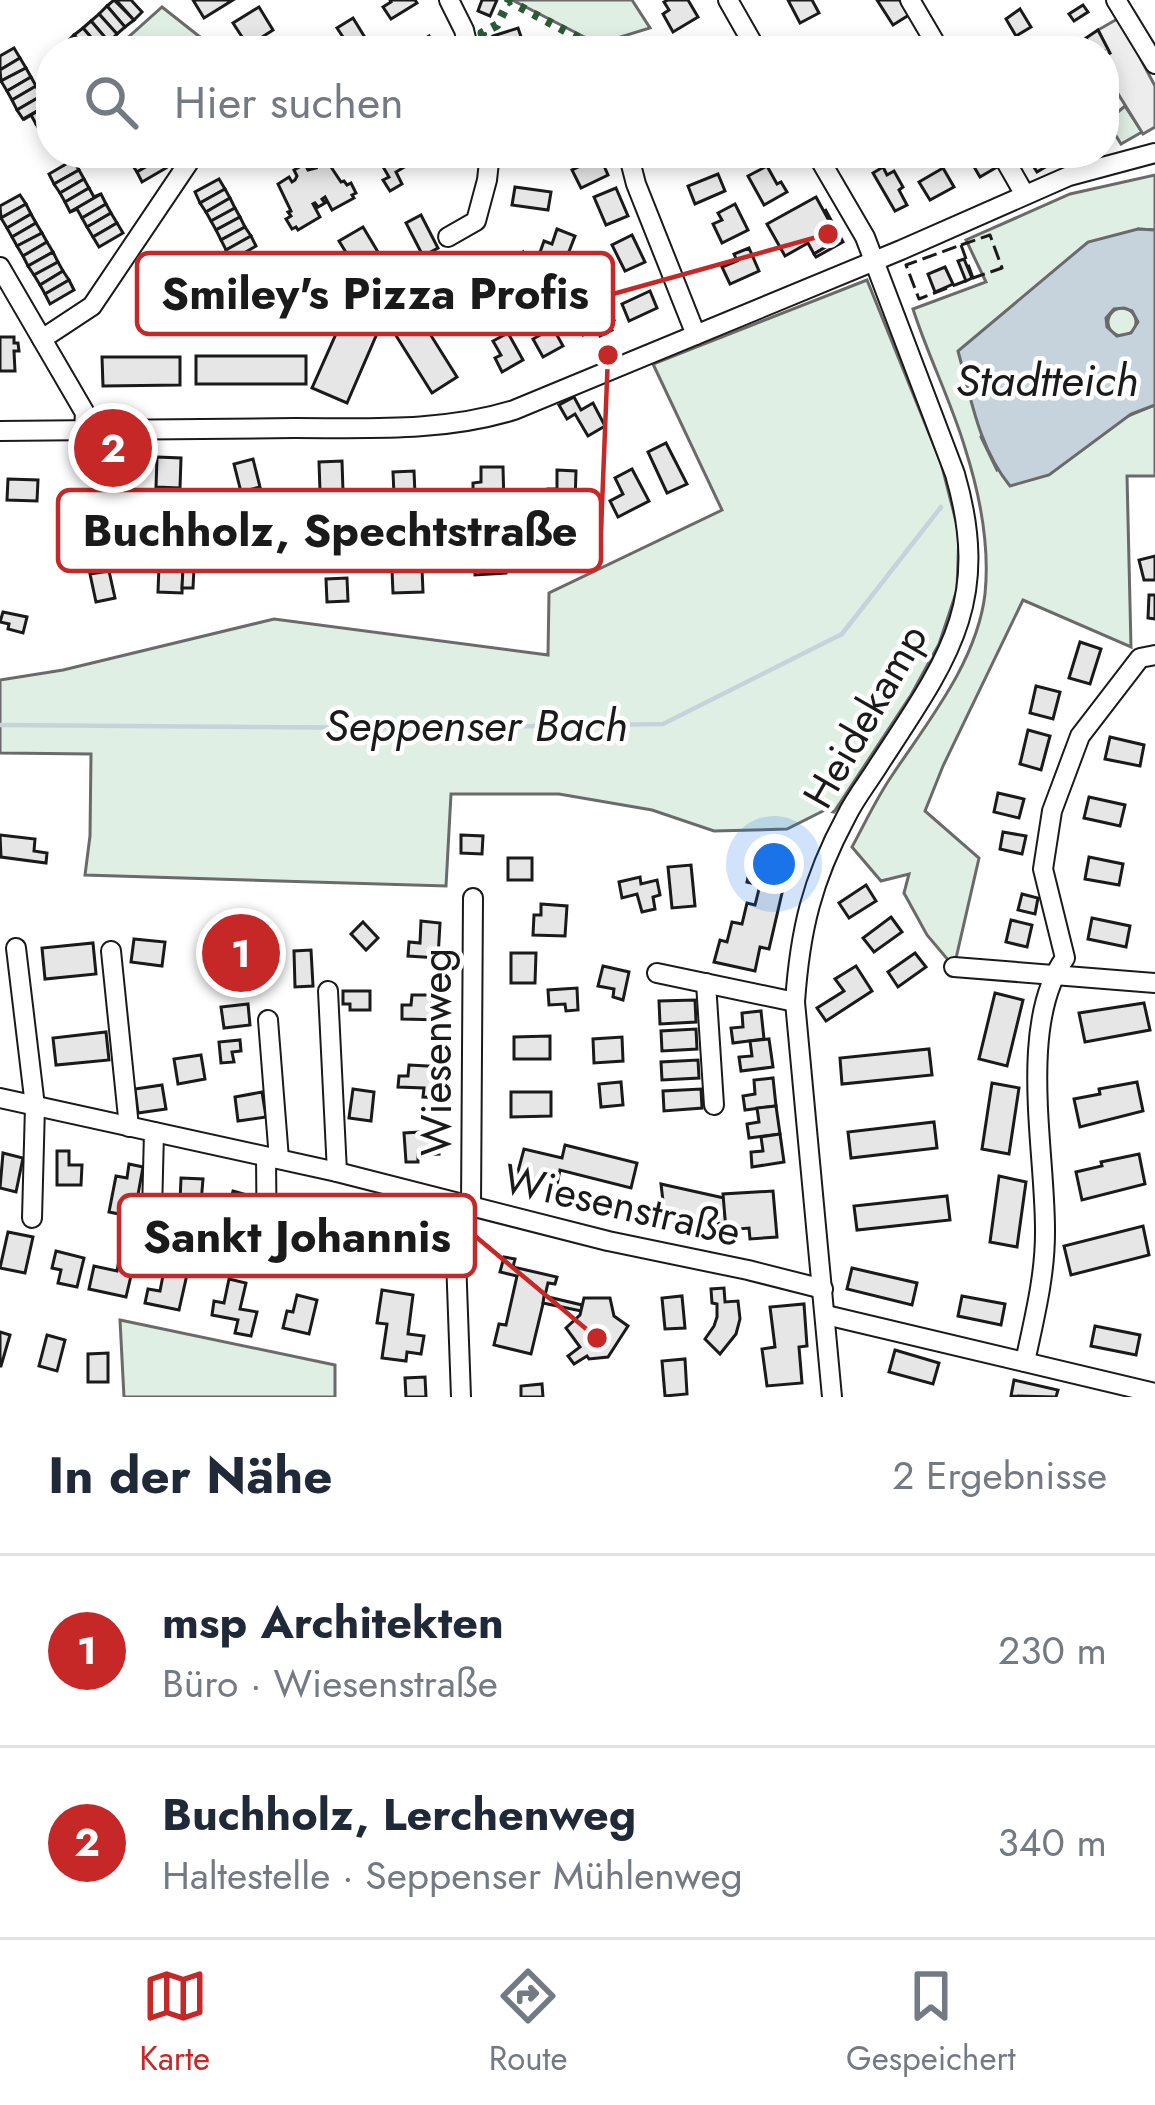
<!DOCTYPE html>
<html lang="de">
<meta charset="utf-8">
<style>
body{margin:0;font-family:Jost,sans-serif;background:#f6f6f7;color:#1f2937}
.you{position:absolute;left:774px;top:864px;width:42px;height:42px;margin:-30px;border:9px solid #fff;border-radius:50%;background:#1a73e8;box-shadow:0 0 0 18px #1a73e833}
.badge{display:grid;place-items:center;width:78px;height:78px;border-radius:50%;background:#c62828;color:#fff;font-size:39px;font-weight:700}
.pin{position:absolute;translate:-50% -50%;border:6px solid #fff;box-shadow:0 3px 12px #0006}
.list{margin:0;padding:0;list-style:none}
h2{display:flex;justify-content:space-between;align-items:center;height:156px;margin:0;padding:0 48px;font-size:51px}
h2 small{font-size:39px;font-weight:400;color:#747a83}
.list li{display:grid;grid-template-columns:78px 1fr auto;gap:36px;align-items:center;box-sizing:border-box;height:192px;padding:0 48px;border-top:3px solid #e0e1e3}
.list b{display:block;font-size:45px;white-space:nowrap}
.list p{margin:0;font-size:39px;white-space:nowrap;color:#747a83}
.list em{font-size:39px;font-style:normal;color:#747a83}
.icon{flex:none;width:66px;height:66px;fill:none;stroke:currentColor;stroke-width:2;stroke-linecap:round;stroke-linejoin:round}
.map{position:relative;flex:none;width:1155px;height:1397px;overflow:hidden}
.search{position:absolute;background:#fff;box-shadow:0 6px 18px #0003;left:36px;right:36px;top:36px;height:132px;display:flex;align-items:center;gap:30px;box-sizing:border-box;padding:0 42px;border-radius:48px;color:#747a83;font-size:45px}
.sheet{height:540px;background:#fff}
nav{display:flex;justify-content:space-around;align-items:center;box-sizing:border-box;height:168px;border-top:3px solid #e0e1e3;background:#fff;font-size:33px;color:#747a83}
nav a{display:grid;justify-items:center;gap:6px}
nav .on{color:#c62828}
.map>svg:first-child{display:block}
.green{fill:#e0efe3;stroke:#6a6a6a;stroke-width:3}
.parking{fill:#ededed;stroke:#6a6a6a;stroke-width:3}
.water{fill:#c6d2dc;stroke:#6a6a6a;stroke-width:3;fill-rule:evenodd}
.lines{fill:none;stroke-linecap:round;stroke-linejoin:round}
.stream{stroke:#c6d2dc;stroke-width:4.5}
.building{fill:#e6e6e6;stroke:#1a1a1a;stroke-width:3}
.minor-casing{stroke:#1a1a1a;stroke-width:22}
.minor{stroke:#fff;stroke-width:18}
.hedge{stroke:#2b5a34;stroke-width:9;stroke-dasharray:6 9;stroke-linecap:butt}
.fence{stroke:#1a1a1a;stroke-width:3;stroke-dasharray:15 6;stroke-linecap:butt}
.labels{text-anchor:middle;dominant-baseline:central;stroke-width:9;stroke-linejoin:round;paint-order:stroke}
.street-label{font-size:42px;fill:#1a1a1a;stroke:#fff}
.water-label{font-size:45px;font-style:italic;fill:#1a1a1a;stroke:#fff}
.leader{fill:none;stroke:#c62828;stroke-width:4.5}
.callout-dot{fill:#c62828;stroke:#fff;stroke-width:4.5}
.callout{fill:#fff;stroke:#c62828;stroke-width:4.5}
.callout-label{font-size:45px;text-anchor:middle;font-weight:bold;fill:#1a1a1a}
</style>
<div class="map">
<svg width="1155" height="1397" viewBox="0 0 1155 1397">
<rect width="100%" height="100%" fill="#fff"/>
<g class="green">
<path d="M512,0H632L650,28L598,44Z"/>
<path d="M162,7L214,48V51H113Z"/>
<path d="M1125,106L1142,132L1121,144L1107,121Z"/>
<path d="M1155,175V230L1138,229L981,437L997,470L1155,405V476H1127L1131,647L1023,600L943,766L925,811L979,858L954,967L927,935L904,893L909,874L881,881L852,847C865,823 877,797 893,774C929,720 977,661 985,594C990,545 980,495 965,448C951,401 928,356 913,309L986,282L966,240L1070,194Z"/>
<path d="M867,280L941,463L959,533L957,590L939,644L911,695L834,812L825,810L787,829L714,831L652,810L559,794H451L446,886L85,875L90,836L91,754L0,753V680L63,670L274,619L548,655L549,593L722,510L653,364Z"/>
<circle cx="1122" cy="322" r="14"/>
<path d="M120,1320L335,1365V1397H124Z"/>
</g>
<path class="parking" d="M1119,18L1155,86V127L1143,134L1104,71V56L1109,52L1098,30Z"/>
<path class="water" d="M1138,229L1155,230V405L1131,414L1049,475L1010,486C979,448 971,399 958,351L1088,242ZM1124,308L1132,311L1138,322L1131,333L1117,336L1107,327L1106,318L1114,309Z"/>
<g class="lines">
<path class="stream" d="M0,725L403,728L663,724L842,634L941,507"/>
</g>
<g class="building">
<path d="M114,0L134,20L125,27L107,6Z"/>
<path d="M116,0H131L142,12L134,20Z"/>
<path d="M193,0H233L204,18Z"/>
<path d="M390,0H415L417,3L391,19L383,7L391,2Z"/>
<path d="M482,0H497L490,16L478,11Z"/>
<path d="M668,0H688L698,17L673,32L663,14L669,10L664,2Z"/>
<path d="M788,0H812L819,13L800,23Z"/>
<path d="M877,0H900L909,15L893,25Z"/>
<path d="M1083,5L1088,12L1074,21L1069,14Z"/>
<path d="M107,6L125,27L117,34L99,14Z"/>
<path d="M259,7L273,30L248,46L233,23Z"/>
<path d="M1020,9L1031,27L1016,36L1006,19Z"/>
<path d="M99,14L117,34L109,42L91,21Z"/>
<path d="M353,18L369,44L360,50L358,47L352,51H336L332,44L343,37L337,28Z"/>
<path d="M91,21L109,42L101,49L83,28Z"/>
<path d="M83,28L101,49L99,51H89L74,35Z"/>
<path d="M518,28L526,51H498L493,36Z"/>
<path d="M1098,30L1110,53L1104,56V51H1093L1086,38Z"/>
<path d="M74,35L89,51H74L66,43Z"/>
<path d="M429,36L438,51H414L411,47Z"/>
<path d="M844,39L851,51H829L828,49Z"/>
<path d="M641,44V51H618V46Z"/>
<path d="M14,48L20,58L0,70V56Z"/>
<path d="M20,58L26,68L1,81L0,70Z"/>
<path d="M26,68L31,77L7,91L1,81Z"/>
<path d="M1104,71L1115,91L1104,99Z"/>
<path d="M31,77L36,86L12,100L7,91Z"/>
<path d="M36,86L41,96L17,110L12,100Z"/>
<path d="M41,96L46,105L51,103L23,119L17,110Z"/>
<path d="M51,103V116L36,124L31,115L23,120Z"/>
<path d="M51,116V129L42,134L36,124Z"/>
<path d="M148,153H158L161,158L137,172L131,163Z"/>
<path d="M375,153H407L401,157L406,166L396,172L402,184L390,191L383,180L389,177Z"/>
<path d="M519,153H544L543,163L518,160Z"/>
<path d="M966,153H988L997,167L980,177Z"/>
<path d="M1025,153H1059L1062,157L1037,172Z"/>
<path d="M600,157L608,175L581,188L572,170Z"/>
<path d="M161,158L166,168L142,182L137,172Z"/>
<path d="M325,158L341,182L344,181L347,185L351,183L356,193L352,195L354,198L332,210L325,197L322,199L325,203L318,207L315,203L313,204L320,217L298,230L296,227L292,229L286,219L291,216L288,212L291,211L278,184L289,177L292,182L295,180L297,176L294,170L305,164L308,170L316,168L314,164Z"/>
<path d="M73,160L79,170L54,184L49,174Z"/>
<path d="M767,166L777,184L781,182L787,192L764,205L748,176Z"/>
<path d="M883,167L887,175L894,171L903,187L899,190L907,205L895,211L873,173Z"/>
<path d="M943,168L954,187L930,200L919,182Z"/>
<path d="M79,170L84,179L60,193L54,184Z"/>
<path d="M718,174L725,191L695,204L688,186Z"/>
<path d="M84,179L89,188L65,202L60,193Z"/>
<path d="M219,179L225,189L200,203L195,192Z"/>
<path d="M515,187L551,192L548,210L512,205Z"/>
<path d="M89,188L94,197L101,194L70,212L65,202Z"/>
<path d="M616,188L628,216L606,225L594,197Z"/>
<path d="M225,189L230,198L206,212L200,203Z"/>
<path d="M101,194L106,204L82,218L77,209L70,212Z"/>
<path d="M20,195L26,204L1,218L0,206Z"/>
<path d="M816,197L839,239L814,254L808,243L785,256L767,224Z"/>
<path d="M230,198L235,208L211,221L206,212Z"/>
<path d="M26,204L31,214L7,228L1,218Z"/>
<path d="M106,204L111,213L87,227L82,218Z"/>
<path d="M735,204L748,230L722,243L713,224L722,220L718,213Z"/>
<path d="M235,208L240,217L216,230L211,221Z"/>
<path d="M825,209L843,242L816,257L814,254L839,239Z"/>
<path d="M111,213L117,223L93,237L87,227Z"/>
<path d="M31,214L36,223L12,237L7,228Z"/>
<path d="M421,215L438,248L423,256L406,223Z"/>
<path d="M240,217L245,227L221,240L216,230Z"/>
<path d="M36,223L42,233L17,246L12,237Z"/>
<path d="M117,223L123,233L99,247L93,237Z"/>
<path d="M245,227L251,236L226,250L221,240Z"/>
<path d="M363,227L402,292L379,306L339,241Z"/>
<path d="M557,229L575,236L563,267L538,258L544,241L552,244Z"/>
<path d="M42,233L47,242L23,256L17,246Z"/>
<path d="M632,235L645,262L625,271L612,245Z"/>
<path d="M251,236L256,246L232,260L226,250Z"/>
<path d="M47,242L53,252L28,266L23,256Z"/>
<path d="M749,248L759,271L730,284L722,267L737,261L734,254Z"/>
<path d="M53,252L58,262L34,275L28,266Z"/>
<path d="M523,252L540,281L521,292L505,264Z"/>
<path d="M964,259L972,278L966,281L958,261Z"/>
<path d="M58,262L63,271L40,285L34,275Z"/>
<path d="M945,267L953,284L935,292L928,274Z"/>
<path d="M63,271L69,280L45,294L40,285Z"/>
<path d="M69,280L74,290L50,304L45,294Z"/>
<path d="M598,289L614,320L608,323L612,330L600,336L596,328L583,335L572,315L590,306L585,296Z"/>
<path d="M650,291L657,308L629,321L622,304Z"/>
<path d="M137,294H148L149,322H137Z"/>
<path d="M348,307L382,322L347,403L312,388Z"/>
<path d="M415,310L457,377L432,393L390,326Z"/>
<path d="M553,328L563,346L543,357L533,339Z"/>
<path d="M508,333L523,360L502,372L495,358L501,355L493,341Z"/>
<path d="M0,337H14V343H18L19,351H14L15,371H0Z"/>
<rect x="196" y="356" width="110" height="28"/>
<path d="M102,357H180V385L103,386Z"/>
<path d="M574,397L581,410L593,403L605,426L588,436L575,414L567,419L559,405Z"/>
<path d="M666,443L687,484L667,493L648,452Z"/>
<path d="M157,457L181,458L180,488L156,487Z"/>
<path d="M253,459L260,487L241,492L234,464Z"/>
<path d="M342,461L343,491H320L319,462Z"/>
<path d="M481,467H503L504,505H473V483L481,482Z"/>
<path d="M632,469L649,501L618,517L610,501L623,494L615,478Z"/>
<path d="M557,470L576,471L575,504L548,503V489H557Z"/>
<path d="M414,471L415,494L394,495L393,472Z"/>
<path d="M8,479L38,480L37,501L7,500Z"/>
<path d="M505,553L506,573L475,575L474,554Z"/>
<path d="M1155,556V580H1144L1139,560Z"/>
<path d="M159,566H183L182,593L158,592Z"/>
<path d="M183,568H194L193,588H182Z"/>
<path d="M422,569L423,592L393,593L392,570Z"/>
<path d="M109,571L115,598L96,602L90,574Z"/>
<path d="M347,578L348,601L327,602L326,579Z"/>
<path d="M1149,595H1155V619L1148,618Z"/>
<path d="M3,612L27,617L23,633L8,629L9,624L0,622Z"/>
<path d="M1080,642L1101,649L1090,684L1069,678Z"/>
<path d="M1036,686L1060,692L1053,719L1030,713Z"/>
<path d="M1028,730L1050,736L1041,770L1020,764Z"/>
<path d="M1110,737L1144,745L1140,766L1105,759Z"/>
<path d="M998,793L1024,799L1019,818L994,812Z"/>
<path d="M1089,797L1125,805L1120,826L1084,818Z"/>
<path d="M1003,832L1026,836L1022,854L1000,849Z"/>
<path d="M0,835L35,839L34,851L47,853L46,863L1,857Z"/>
<path d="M461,835L483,836L482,854L461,853Z"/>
<path d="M760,857L789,863L769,949L760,947L755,971L714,962L720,940L727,942L732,922L742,924L747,903L755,905L760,885L747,882L750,868L758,869Z"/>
<path d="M1089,857L1123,864L1119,885L1085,879Z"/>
<rect x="508" y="858" width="24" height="22"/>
<path d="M691,865L695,906L672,908L668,867Z"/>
<path d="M640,877L641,884L657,880L660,895L653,897L655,909L642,912L637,894L622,898L619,882Z"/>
<path d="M866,885L876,901L849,918L839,903Z"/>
<path d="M1022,894L1038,898L1035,914L1018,910Z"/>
<path d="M541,904L567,906L565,936L533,935L534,915H541Z"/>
<path d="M891,917L902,932L874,952L863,938Z"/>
<path d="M1092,918L1130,926L1126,947L1088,939Z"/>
<path d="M1011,920L1032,925L1027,947L1006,942Z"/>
<path d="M421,921L440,923L438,958L408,956L409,942L420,943Z"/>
<path d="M363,922L378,938L366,950L351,934Z"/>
<path d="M249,938L252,968L237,969L238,980L214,982L212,966L222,965L221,957L236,956L234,939Z"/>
<path d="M134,939L165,942L162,966L131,962Z"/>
<path d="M93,943L96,974L45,979L42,948Z"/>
<path d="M311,950L313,986L295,987L294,951Z"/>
<path d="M511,953H536L535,983H511Z"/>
<path d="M915,953L926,967L898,987L888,972Z"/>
<path d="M603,966L629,972L623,1000L613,997L614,989L598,986Z"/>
<path d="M856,966L872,991L826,1021L817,1008L844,991L835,979Z"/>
<path d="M577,988L578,1010L566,1011L565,1004L549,1005L548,990Z"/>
<path d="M343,991H370V1010H350V1004H343Z"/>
<path d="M995,993L1023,1000L1007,1066L979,1059Z"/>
<path d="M412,995H432V1005L443,1006V1020L402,1019V1005H411Z"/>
<path d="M695,1000L696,1022L660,1024L659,1001Z"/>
<path d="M1144,1003L1150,1030L1085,1042L1079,1013Z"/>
<path d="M248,1004L250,1025L224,1028L221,1007Z"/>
<path d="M761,1011L764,1039L733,1043L731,1028L743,1027L742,1013Z"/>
<path d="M696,1029L697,1049L662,1051L661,1031Z"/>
<path d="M106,1032L109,1060L56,1065L53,1038Z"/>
<path d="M550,1036V1059H514V1037Z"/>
<path d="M622,1037L623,1061L594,1063L593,1039Z"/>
<path d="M769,1039L773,1067L741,1071L739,1057L752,1056L750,1041Z"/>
<path d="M240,1040L241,1051L232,1052L234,1062L221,1063L219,1042Z"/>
<path d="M929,1049L932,1075L842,1084L840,1058Z"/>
<path d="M201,1055L205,1079L178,1084L174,1059Z"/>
<path d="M698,1060L699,1078L662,1080L661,1062Z"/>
<path d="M409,1065L445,1067L444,1098L423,1097L424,1088L398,1087L399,1076H408Z"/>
<path d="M773,1078L776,1106L745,1110L743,1096L755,1094L754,1080Z"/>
<path d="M621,1082L623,1105L601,1107L599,1084Z"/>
<path d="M1137,1082L1143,1111L1080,1127L1074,1099L1100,1094L1099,1089Z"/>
<path d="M992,1083L1019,1088L1009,1154L982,1149Z"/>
<path d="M162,1085L166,1109L138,1113L135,1089Z"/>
<path d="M353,1089L374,1092L371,1121L349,1118Z"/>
<path d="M701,1089L702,1108L664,1111L663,1091Z"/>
<path d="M262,1092L266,1117L238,1121L235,1097Z"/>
<path d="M511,1092H551V1116L511,1117Z"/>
<path d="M776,1106L780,1134L749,1138L747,1124L759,1122L757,1108Z"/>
<path d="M934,1122L937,1148L851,1158L848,1132Z"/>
<path d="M438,1131L439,1154L418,1155V1162H406L404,1133Z"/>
<path d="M780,1134L784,1162L752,1167L751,1152L763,1151L761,1137Z"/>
<path d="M565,1145L637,1163L631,1188L560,1170L557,1185L517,1175L524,1149L562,1158Z"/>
<path d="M57,1151H69V1165H82L81,1185H57Z"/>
<path d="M3,1153L23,1158L16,1192L0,1188Z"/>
<path d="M1139,1154L1145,1184L1082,1200L1076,1172L1102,1166L1101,1162Z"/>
<path d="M129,1164L143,1167L134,1217L109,1212L116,1176L127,1178Z"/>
<path d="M999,1176L1026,1182L1017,1247L990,1242Z"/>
<path d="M181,1178L203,1179L201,1203L180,1202Z"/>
<path d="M661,1184L724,1198L726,1225L664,1210Z"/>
<path d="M233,1191L254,1197L247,1221L227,1215Z"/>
<path d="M773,1191L777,1237L750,1239L749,1228L726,1230L723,1194Z"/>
<path d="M947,1196L950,1220L857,1230L854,1206Z"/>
<path d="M1143,1226L1149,1255L1071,1275L1064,1246Z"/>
<path d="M8,1232L33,1237L25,1273L0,1268Z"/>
<path d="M56,1251L84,1258L77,1287L58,1283L61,1270L52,1268Z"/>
<path d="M504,1257L515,1259L513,1267L557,1277L555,1284L548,1283L531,1354L494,1345L499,1324L506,1325L517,1276L500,1272Z"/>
<path d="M119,1260L134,1263L126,1297L89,1289L94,1266L117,1271Z"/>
<path d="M165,1265L188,1270L179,1310L145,1303L148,1289L160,1291Z"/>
<path d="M852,1268L917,1283L912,1305L847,1289Z"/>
<path d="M229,1279L246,1283L240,1309L257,1312L251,1336L235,1333L238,1320L212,1315L214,1301L224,1303Z"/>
<path d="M724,1288L725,1302L738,1301L740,1319L736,1334L720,1354L705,1339L714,1326L717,1317V1304L712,1303L711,1289Z"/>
<path d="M382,1290L413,1295L408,1334L424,1336L421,1354L407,1352L406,1361L382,1358L387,1324L377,1323Z"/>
<path d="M297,1295L317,1300L309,1334L283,1328L287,1311L293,1312Z"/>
<path d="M544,1296L582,1305L581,1311L543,1303Z"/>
<path d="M682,1296L685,1328L665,1329L662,1298Z"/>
<path d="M962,1296L1005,1304L1001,1325L958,1316Z"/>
<path d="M584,1298H610L614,1316L628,1326L608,1357L589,1359L587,1356L574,1364L568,1356L580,1347L566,1328L580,1315Z"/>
<path d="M804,1304L807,1346L799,1347L802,1383L767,1386L762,1349L775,1347L770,1307Z"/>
<path d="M1095,1326L1140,1335L1136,1355L1091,1346Z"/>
<path d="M0,1332L10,1335L1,1366H0Z"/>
<path d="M47,1335L65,1340L57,1371L39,1366Z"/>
<path d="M895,1350L939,1363L933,1384L889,1372Z"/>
<path d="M108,1353V1382H88V1354Z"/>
<path d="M685,1359L687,1394L665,1396L662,1361Z"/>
<path d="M425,1377L426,1397H406L405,1378Z"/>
<path d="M1014,1380L1058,1390L1056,1397L1011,1396Z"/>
<path d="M542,1384L543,1397H521V1386Z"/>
</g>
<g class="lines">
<defs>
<g id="minor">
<path d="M449,0L464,30L469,51"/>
<path d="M728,0L757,51"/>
<path d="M910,0L940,51"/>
<path d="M1116,0L1155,64"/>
<path d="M628,153L636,184L696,335"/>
<path d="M816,153L865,237L955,474C992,602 948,659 880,763C869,781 855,798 846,817C812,880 800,930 795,1002L832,1397"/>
<path d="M1001,153L1025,195"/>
<path d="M448,237L476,221L487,180L490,153"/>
<path d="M0,267L85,413L84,430"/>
<path d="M42,339L92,306L195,153"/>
<path d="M0,431C98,430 197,429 295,428C369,428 443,432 514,410L901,250L1069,176L1155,153"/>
<path d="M16,948L35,1106L32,1218"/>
<path d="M111,951L129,1127"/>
<path d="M954,967L1155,983"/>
<path d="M657,973L795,1002"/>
<path d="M706,983L714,1105"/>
<path d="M328,991L337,1172"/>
<path d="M268,1020L279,1159"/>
<path d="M0,1098L337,1172L608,1241L748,1270L823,1289"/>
<path d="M266,1157L267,1265"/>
<path d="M454,1203L461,1397"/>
<path d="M471,1207L473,898"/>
<path d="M139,1249L152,1212L154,1132"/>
<path d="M826,1315L1155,1393"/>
<path d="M1025,1362C1034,1319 1045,1277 1045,1233C1046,1154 1017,1025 1065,958L1043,869L1052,811L1080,736L1140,658L1155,655"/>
</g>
</defs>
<use href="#minor" class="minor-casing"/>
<use href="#minor" class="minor"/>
<path class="hedge" d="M487,51L482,33L497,25L509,1L594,46"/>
<g class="fence">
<path d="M961,245L973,278L919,299L906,265Z"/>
<path d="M961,245L990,235L1002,268L973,278"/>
</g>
</g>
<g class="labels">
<g class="street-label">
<text transform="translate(865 716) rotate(-60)">Heidekamp</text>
<text transform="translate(436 1052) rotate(-90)">Wiesenweg</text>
<text transform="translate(622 1205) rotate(13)">Wiesenstraße</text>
</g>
<g class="water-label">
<text x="1047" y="380">Stadtteich</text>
<text x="476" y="725">Seppenser Bach</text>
</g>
</g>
<path class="leader" d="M828 234L613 294M608 355L601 531M597 1338L475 1236"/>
<g class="callout-dot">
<circle cx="828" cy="234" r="12"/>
<circle cx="608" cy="355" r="12"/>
<circle cx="597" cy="1338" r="12"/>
</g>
<g class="callout">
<rect x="137" y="253" width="476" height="81" rx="12"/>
<rect x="58" y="490" width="543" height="81" rx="12"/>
<rect x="119" y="1195" width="356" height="81" rx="12"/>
</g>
<g class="callout-label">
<text x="375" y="309">Smiley's Pizza Profis</text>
<text x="330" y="546">Buchholz, Spechtstraße</text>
<text x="297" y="1252">Sankt Johannis</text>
</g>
</svg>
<div class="you"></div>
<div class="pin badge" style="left:241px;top:953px">1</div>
<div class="pin badge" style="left:113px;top:448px">2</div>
<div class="search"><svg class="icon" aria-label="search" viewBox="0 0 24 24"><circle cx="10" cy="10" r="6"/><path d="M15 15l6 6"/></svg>Hier suchen</div>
</div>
<section class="sheet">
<h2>In der Nähe<small>2 Ergebnisse</small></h2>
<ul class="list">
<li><span class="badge">1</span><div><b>msp Architekten</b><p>Büro · Wiesenstraße</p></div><em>230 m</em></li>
<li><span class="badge">2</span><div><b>Buchholz, Lerchenweg</b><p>Haltestelle · Seppenser Mühlenweg</p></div><em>340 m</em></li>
</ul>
</section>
<nav>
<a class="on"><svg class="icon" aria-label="map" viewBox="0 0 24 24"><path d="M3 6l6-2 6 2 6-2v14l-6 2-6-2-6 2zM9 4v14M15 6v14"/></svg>Karte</a>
<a><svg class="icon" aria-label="directions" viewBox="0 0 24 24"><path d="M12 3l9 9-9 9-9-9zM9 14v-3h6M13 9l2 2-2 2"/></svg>Route</a>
<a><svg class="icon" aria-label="saved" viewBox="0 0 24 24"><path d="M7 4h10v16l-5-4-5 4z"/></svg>Gespeichert</a>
</nav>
